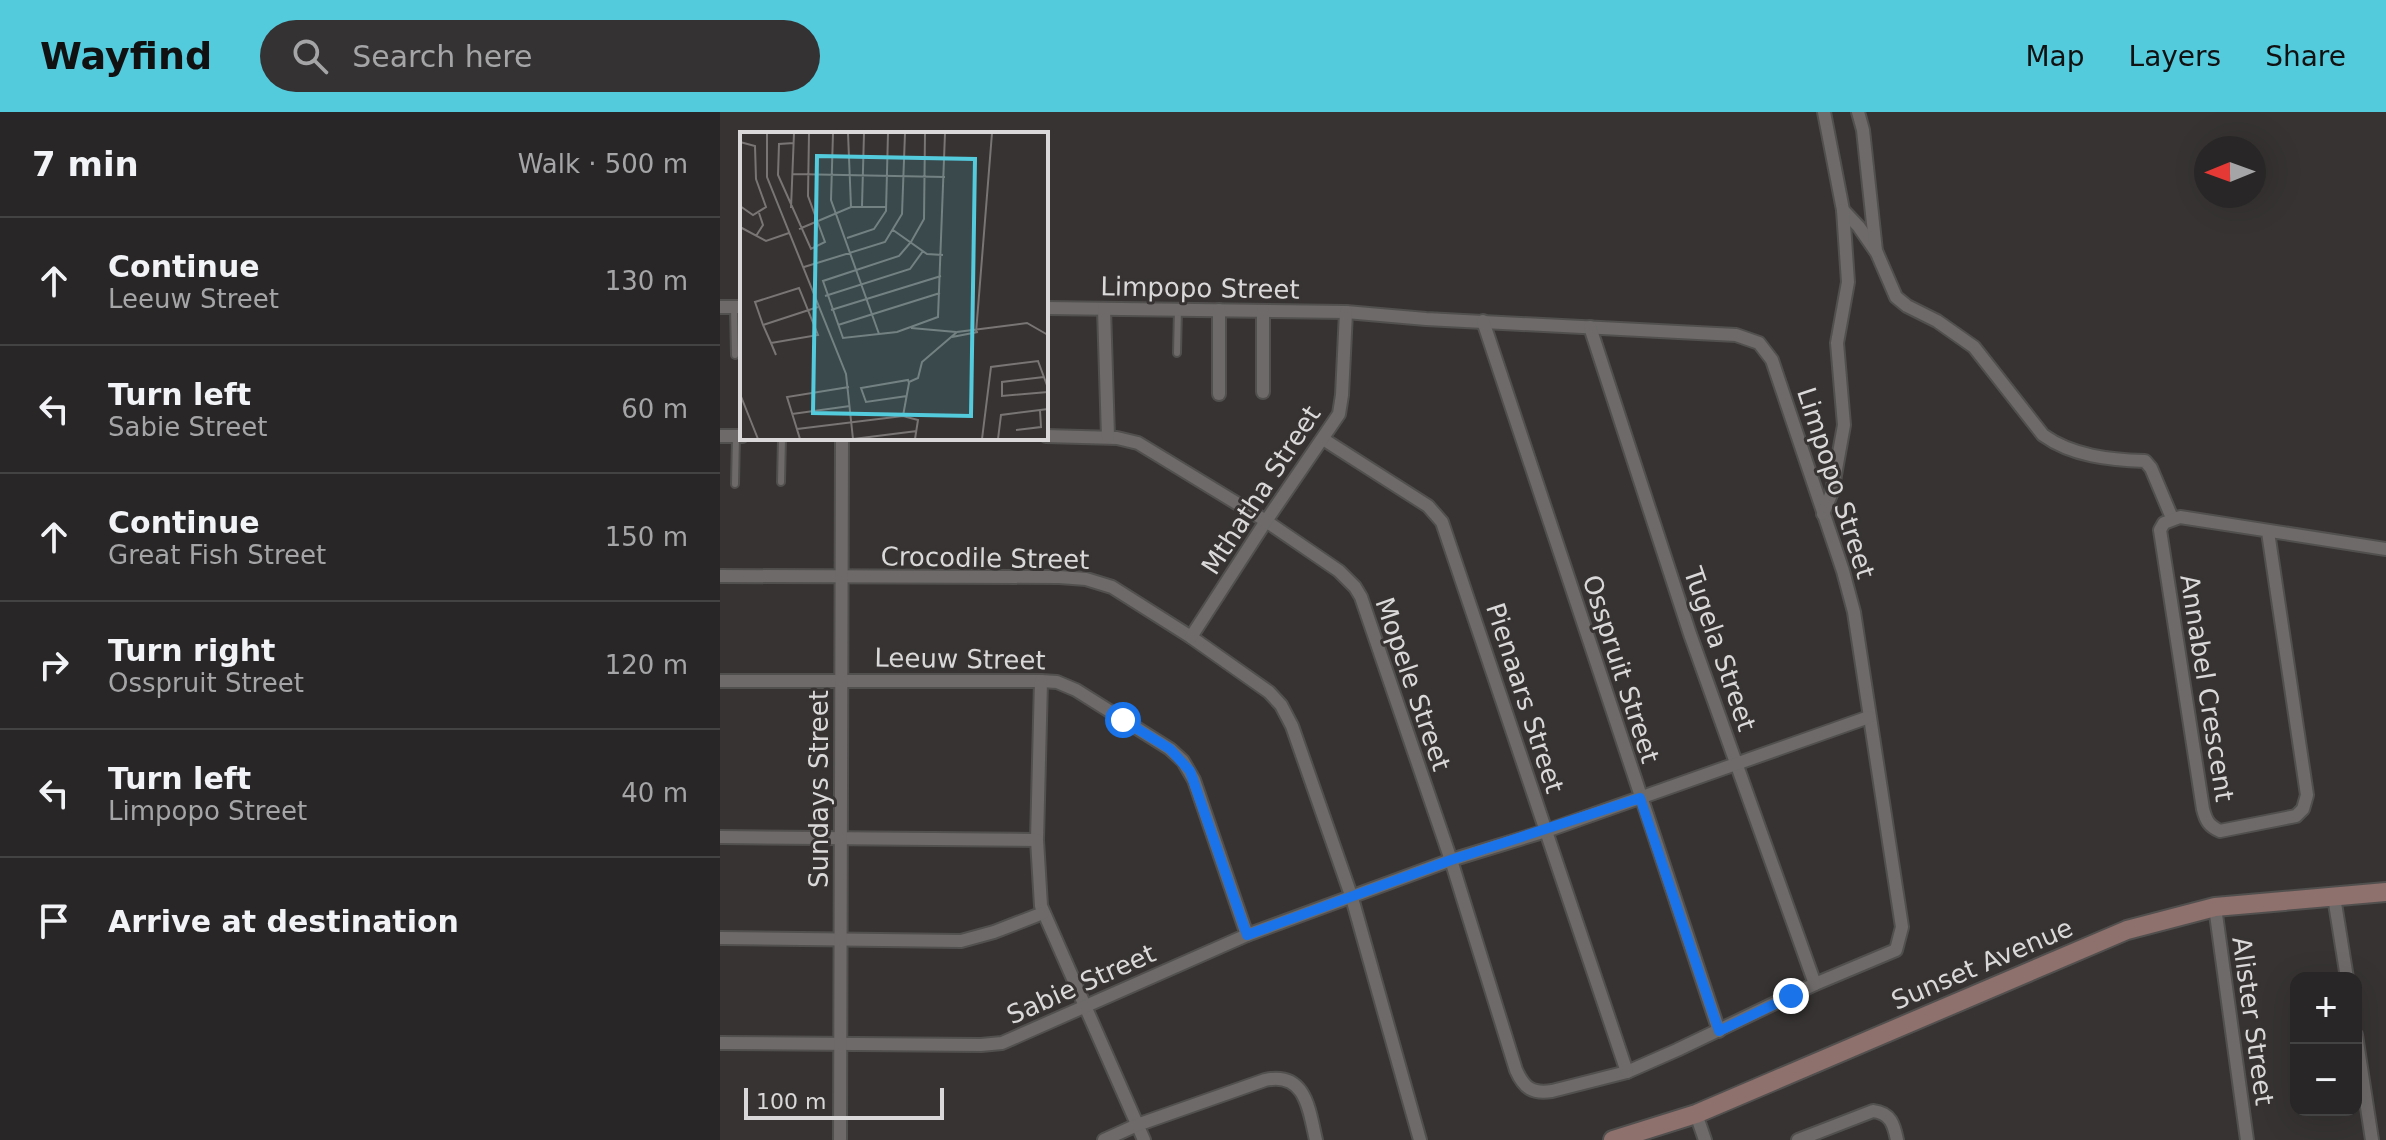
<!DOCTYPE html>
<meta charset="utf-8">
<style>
body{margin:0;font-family:"DejaVu Sans",sans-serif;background:#343232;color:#f1f3f6}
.controls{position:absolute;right:24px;bottom:24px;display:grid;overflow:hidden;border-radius:16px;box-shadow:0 8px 32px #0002}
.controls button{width:72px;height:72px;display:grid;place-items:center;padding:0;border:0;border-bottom:2px solid #444343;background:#282626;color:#f1f3f6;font:40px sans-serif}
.compass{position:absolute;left:1474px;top:24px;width:72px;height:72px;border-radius:50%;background:#282626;box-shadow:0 8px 32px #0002;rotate:269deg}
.scale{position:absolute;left:24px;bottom:20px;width:200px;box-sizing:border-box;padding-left:8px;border:4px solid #dad8d8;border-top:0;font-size:22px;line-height:28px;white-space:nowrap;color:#dad8d8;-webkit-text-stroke:6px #363332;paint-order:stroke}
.stop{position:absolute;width:24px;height:24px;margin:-18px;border:6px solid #1a73e8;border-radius:50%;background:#fff}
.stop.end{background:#1a73e8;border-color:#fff;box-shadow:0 2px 8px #0008}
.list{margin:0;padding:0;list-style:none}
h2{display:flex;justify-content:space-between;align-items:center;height:104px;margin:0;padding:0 32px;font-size:34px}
h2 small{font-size:26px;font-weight:400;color:#a5a5a7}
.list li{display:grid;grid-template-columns:52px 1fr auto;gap:24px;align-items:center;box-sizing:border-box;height:128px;padding:0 32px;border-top:2px solid #444343}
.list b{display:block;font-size:30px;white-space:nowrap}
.list p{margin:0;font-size:26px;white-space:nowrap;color:#a5a5a7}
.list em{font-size:26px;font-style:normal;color:#a5a5a7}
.icon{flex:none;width:44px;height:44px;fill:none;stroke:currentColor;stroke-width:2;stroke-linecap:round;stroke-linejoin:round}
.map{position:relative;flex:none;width:1666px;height:1028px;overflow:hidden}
header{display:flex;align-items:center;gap:48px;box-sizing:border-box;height:112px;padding:0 40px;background:#54cadd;color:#111}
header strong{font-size:38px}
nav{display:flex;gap:44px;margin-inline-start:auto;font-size:28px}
.search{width:560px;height:72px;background:#343232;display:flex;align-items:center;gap:20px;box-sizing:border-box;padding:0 28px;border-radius:44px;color:#a5a5a7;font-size:30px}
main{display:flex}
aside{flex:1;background:#282626}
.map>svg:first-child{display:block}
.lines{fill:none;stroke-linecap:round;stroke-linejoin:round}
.lane-casing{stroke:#524f4f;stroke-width:10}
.street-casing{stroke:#524f4f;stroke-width:16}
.secondary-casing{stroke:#524f4f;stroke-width:22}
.lane{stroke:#6d6a69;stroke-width:6}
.street{stroke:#6d6a69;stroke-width:12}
.secondary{stroke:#8e706c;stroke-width:18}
.route{stroke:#1a73e8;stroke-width:10}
.labels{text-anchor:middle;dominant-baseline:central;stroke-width:6;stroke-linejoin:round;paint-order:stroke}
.street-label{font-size:26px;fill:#dad8d8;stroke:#363332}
.inset-road{fill:none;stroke:#787574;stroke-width:2}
.view{fill:#54cadd;fill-opacity:0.15;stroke:#54cadd;stroke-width:4}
.inset-edge{fill:none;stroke:#dad8d8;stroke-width:4}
</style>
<header>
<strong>Wayfind</strong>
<div class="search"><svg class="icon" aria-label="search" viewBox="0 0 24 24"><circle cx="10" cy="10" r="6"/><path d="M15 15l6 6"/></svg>Search here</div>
<nav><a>Map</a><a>Layers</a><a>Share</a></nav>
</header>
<main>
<aside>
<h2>7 min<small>Walk · 500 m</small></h2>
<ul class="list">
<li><svg class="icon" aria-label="ahead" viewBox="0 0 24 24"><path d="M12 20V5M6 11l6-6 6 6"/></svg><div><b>Continue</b><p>Leeuw Street</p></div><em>130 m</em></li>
<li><svg class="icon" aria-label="left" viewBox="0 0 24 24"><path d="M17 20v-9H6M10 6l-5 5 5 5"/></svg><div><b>Turn left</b><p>Sabie Street</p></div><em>60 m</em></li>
<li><svg class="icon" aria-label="ahead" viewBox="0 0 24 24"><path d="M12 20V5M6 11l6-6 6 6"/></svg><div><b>Continue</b><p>Great Fish Street</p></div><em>150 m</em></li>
<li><svg class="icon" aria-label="right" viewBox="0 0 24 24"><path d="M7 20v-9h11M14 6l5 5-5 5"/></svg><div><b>Turn right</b><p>Osspruit Street</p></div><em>120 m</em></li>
<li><svg class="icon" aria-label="left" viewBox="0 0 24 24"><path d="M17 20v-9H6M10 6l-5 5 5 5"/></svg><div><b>Turn left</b><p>Limpopo Street</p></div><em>40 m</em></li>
<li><svg class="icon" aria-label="arrive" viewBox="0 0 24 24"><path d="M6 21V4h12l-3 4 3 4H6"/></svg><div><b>Arrive at destination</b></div></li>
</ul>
</aside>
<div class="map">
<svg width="1666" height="1028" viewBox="0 0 1666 1028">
<rect width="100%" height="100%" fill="#363332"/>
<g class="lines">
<defs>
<g id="lane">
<path d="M14,195L15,243"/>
<path d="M457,241L458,197"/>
<path d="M61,370L62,326"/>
<path d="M15,372L16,324"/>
</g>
<g id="street">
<path d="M1104,0L1123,98L1139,115L1157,141L1176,185L1187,194L1217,209L1254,235L1323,323C1352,344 1390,348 1425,349L1431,356L1452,406"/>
<path d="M1138,0L1143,18L1156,139"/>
<path d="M0,195H22"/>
<path d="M326,196L626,200L706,207L1016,223L1039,231L1052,248L1123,459L1134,500L1182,815L1176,838L1095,872L957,938L907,960L832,979C812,982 804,976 796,958L731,748L641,485L635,475L619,459L546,409L418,331L397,326L326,324"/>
<path d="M384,197L388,325"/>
<path d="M763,209L999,919"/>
<path d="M870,215L970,522L1095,872"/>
<path d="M543,280V199"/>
<path d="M499,282V198"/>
<path d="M0,324H22"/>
<path d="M603,327L708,394L722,410L907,960"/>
<path d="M1103,402L1112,380L1124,313L1117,231L1128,170L1123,98"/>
<path d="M1548,420L1587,683L1583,697L1576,704L1500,719C1489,714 1486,709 1483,697L1440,418L1444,411L1460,405L1666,437"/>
<path d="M0,464L339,465L366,467L392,475L471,525L549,580L561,593L572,614L632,786L700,1028"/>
<path d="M471,525L546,409L619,302L622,283L626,200"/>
<path d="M0,569H321L337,570L356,578L450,637L463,649L474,668L527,823"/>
<path d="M321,569L317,728L321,794L424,1028"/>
<path d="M0,725L317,728"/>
<path d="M1614,785L1627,866"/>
<path d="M1495,795L1527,1028"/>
<path d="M0,826L241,829L274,820L323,801"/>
<path d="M1636,923L1652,1028"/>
<path d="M0,931L261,933L282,931L527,823L731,748L826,719L1149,605"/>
<path d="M976,1002L985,1028"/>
<path d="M120,1028L122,326"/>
<path d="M384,1028L417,1013L545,968C586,959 589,998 596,1028"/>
<path d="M1078,1028L1153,999C1171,1001 1174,1013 1177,1028"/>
</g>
<path id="secondary" d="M893,1028L976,1002L1407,818L1495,795L1666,780"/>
</defs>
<use href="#lane" class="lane-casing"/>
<use href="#street" class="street-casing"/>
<use href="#secondary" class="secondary-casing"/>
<use href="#lane" class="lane"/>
<use href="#street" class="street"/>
<use href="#secondary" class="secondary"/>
</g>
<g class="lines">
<path class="route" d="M403,608L450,637L470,659L527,823L731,748L920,686L999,919L1071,884"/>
</g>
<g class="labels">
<g class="street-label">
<text transform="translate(480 176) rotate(1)">Limpopo Street</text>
<text transform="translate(1116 371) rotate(72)">Limpopo Street</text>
<text transform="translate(541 378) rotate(-57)">Mthatha Street</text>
<text transform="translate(265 446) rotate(1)">Crocodile Street</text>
<text transform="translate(1000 537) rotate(71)">Tugela Street</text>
<text transform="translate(240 547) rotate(1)">Leeuw Street</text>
<text transform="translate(901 557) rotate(72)">Osspruit Street</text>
<text transform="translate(693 572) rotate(71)">Mopele Street</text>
<text transform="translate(1487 576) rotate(81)">Annabel Crescent</text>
<text transform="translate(805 586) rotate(72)">Pienaars Street</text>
<text transform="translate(99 677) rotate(-90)">Sundays Street</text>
<text transform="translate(1262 852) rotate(-23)">Sunset Avenue</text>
<text transform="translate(361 872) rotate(-24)">Sabie Street</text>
<text transform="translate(1533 909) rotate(82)">Alister Street</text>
</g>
</g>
<g transform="translate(20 20)">
<rect width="308" height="308" fill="#363332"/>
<path class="inset-road" d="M27,1V45L106,242L113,307M93,1L91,68L139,202M108,1L111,75M185,1L184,87L171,110L159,124L83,149L103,206L157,200L198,185L205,1M0,10L15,14L16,47L26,75L13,83L0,74M54,11L39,12L38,43L71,117L85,110L68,64L69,1M53,42L205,45M122,74L124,1M51,76L54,1M0,95L26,109L49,101M59,97L111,75H147M153,98L187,122L203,123M16,104L23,93L19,81M107,106L134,97L146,79L148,1M64,135L145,110L162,82L165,1M85,164L170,137L183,119M91,178L201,144M23,193L78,175M98,193L200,161M171,196L216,200M236,201L252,1M212,205L238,200M31,211L78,203L59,156L15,170L23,193L31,211L36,223M304,245L262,250V264L308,260M169,250L178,246L182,230L217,200L287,191L308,203M0,262L18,307M52,282L110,274M163,284L169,251L168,248L121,256L126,270L167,264M57,297L163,284L178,288L175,307M276,298L301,295L300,278M60,307L47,265L109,255M113,307L177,299M242,307L251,235L298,229L308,256M258,307L261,283L308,277"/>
<path class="view" d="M77,24L235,27L231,284L73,281Z"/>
<rect width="308" height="308" class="inset-edge"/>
</g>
</svg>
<div class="controls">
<button>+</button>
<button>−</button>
</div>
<svg class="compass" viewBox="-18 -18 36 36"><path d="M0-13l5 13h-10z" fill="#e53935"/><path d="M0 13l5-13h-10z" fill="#a5a5a7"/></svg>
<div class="scale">100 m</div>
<div class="stop" style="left:403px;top:608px"></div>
<div class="stop end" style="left:1071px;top:884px"></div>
</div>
</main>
